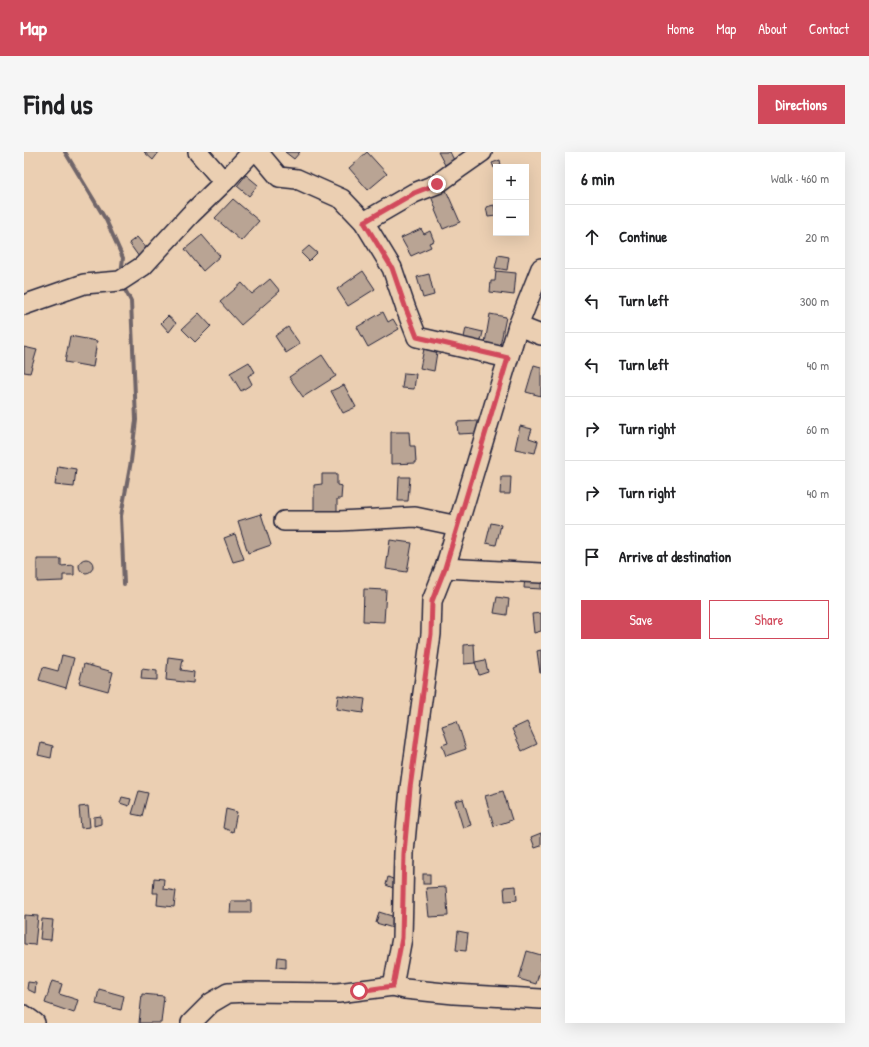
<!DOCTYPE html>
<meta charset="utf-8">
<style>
body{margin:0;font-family:"Patrick Hand",sans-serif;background:#f6f6f6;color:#202124}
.controls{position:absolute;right:12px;top:12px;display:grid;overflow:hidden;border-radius:0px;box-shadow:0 4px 16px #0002}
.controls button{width:36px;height:36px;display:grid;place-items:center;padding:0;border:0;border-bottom:1px solid #e0e0e0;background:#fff;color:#202124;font:20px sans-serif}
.stop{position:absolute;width:12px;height:12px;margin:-9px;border:3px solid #d1495b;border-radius:50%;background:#fff}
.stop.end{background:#d1495b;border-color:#fff;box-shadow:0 1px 4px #0008}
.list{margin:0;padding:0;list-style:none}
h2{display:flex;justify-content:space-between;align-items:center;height:52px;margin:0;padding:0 16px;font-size:17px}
h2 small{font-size:13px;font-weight:400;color:#757577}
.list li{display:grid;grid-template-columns:26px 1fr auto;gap:12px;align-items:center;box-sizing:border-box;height:64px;padding:0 16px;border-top:1px solid #e0e0e0}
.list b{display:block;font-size:15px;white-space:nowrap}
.list em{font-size:13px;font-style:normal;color:#757577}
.actions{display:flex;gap:8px;padding:12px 16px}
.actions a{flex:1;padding:9px 0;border:1px solid #d1495b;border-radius:0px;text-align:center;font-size:14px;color:#d1495b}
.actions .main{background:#d1495b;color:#fff}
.icon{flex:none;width:22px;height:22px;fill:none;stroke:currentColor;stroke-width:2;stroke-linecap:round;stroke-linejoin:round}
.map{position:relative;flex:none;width:517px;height:871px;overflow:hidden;border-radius:0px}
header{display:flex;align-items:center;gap:24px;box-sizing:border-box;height:56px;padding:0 20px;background:#d1495b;color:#fff}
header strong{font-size:19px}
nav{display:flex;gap:22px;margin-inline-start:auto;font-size:14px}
.intro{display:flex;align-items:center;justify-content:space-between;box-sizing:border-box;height:96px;padding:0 24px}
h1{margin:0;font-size:28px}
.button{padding:10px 18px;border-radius:0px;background:#d1495b;color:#fff;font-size:14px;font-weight:700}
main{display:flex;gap:24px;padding:0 24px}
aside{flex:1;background:#fff;border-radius:0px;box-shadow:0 4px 16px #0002}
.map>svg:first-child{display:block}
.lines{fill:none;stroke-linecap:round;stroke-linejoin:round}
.stream{stroke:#706569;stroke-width:4}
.building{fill:#b9a494;stroke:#22223b}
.minor-casing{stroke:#22223b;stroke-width:22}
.minor{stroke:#ebcfb2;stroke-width:19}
.route{stroke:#d1495b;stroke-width:5}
</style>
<header>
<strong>Map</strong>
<nav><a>Home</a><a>Map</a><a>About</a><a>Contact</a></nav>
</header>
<div class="intro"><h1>Find us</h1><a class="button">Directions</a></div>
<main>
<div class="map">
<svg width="517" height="871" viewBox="0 0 517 871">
<rect width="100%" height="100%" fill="#ebcfb2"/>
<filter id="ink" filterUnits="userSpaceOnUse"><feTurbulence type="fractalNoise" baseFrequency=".025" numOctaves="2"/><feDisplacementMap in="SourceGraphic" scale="8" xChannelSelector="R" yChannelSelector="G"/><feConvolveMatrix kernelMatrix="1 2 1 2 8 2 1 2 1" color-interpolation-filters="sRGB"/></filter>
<g filter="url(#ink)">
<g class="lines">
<g class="stream">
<path d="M41,0L82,68L99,106L97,121"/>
<path d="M99,134L107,149L112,268L107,309L97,364L100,432"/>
</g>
</g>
<g class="building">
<path d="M120,0H135L129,8Z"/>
<path d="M261,0H276L270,7Z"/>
<path d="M343,0L363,22L344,38L325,16Z"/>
<path d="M414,0H426L430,8L421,13Z"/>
<path d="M476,8L477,13L470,16L468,11Z"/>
<path d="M222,23L234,33L225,44L213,34Z"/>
<path d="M422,38L436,70L419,77L411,58L412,57L407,44Z"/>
<path d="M209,47L235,69L217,89L191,66Z"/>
<path d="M470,53L472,64L464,65L462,55Z"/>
<path d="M397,77L400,82L406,79L410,89L405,91L407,95L387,104L377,86Z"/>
<path d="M178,83L196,104L179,119L161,97Z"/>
<path d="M113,85L124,98L115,105L105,91Z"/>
<path d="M285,94L293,101L285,109L277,101Z"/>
<path d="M474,103L485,105L483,118L471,116Z"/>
<path d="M339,119L351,137L324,154L313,137Z"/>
<path d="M472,119L492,121L490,143L466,140L467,129H471Z"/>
<path d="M405,122L410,143L399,146L393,125Z"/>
<path d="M246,127L256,139L217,173L196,150L218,131L228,142Z"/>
<path d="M359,160L364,170L369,167L375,177L344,195L333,175Z"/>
<path d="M175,161L187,174L171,190L158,177Z"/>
<path d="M466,162L482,165L476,194L461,191Z"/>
<path d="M144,164L152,171L145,180L137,171Z"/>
<path d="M264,175L276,192L262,201L251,184Z"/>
<path d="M442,176L459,180L456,193L439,190Z"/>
<path d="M46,184L73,189L69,215L41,210Z"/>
<path d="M0,195L13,198L6,221L0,220Z"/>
<path d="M400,197L413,200L410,219L396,216Z"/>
<path d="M298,203L312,224L279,245L265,225Z"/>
<path d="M225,210L231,220L224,224L228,232L217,239L206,221Z"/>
<path d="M510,213L517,215V244L502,240Z"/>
<path d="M380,221L392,222L390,237L378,236Z"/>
<path d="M320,233L332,255L319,261L307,239Z"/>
<path d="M454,269L455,281L434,282L433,270Z"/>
<path d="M496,274L508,277L505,286L514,289L511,301L491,297Z"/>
<path d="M367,280H385L386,294H391L392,311L367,312Z"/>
<path d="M34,314L52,317L50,335L31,333Z"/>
<path d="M298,322H313V333L318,334L317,347H313V362L290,359V333L298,332Z"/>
<path d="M375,325H386L384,349H374Z"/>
<path d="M477,325H487L486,342H476Z"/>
<path d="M237,362L247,393L224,401L214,369Z"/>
<path d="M467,371L477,373L472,393L462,391Z"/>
<path d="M211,382L220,407L209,410L200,386Z"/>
<path d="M366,388L388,391L383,420L362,417Z"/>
<path d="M13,407H37V414L50,413V423H39V429L13,430Z"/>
<circle cx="62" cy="414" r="7"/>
<path d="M501,424L517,425V437L500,436Z"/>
<path d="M340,437L362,438L360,470L339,469Z"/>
<path d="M473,445L485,447L483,463L470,461Z"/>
<path d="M517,461V479L510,481L508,462Z"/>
<path d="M450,492L451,511L440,512V493Z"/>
<path d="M517,498V521H516L513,499Z"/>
<path d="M38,503L50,506L42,536L15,528L19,515L34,519Z"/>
<path d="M144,505L159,507L157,518L170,520L169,531L142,528Z"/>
<path d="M461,508L464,520L455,523L451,510Z"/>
<path d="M60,512L89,520L84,539L55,531Z"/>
<path d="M118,517L133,519V528L117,527Z"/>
<path d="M314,543L341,547L339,561L312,557Z"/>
<path d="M433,569L442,597L422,604L418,593L424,591L418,574Z"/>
<path d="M503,570L513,592L498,599L488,577Z"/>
<path d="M17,591L29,594L27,606L14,603Z"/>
<path d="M115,639L124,641L118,664L108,662Z"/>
<path d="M479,639L488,668L470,674L461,644Z"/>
<path d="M98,645L107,647L105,654L96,651Z"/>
<path d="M439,647L447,673L439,676L431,649Z"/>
<path d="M64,654L66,675L57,676L55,655Z"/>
<path d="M202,657L213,660L209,680L199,676Z"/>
<path d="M77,664V672L70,674V665Z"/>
<path d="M517,681V694L511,696L507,685Z"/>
<rect x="399" y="722" width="7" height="10"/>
<path d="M364,725L371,728L369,736L362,733Z"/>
<path d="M130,726L140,727L139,737L152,739L150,755L133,753L134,741H129Z"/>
<path d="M492,734L493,748L481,749L480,735Z"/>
<path d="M422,735L424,764L405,765L402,736Z"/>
<path d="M207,749H227V761H206Z"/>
<path d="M355,760L371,765L369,776L352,771Z"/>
<path d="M0,763L14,764L11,793L0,792Z"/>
<path d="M18,767L29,768L27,788L16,787Z"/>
<path d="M434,779L444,781L442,799L432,798Z"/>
<path d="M503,799L517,803V815L512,832L495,827Z"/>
<path d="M254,805L262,806V816L253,815Z"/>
<path d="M28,829L38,832L35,842L54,848L50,861L21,851Z"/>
<path d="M4,830L12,831L11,841L3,837Z"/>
<path d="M75,837L100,844L97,858L72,852Z"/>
<path d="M118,842L140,844L137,871H115Z"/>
</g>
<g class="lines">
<defs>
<g id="minor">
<path d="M174,0L200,30"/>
<path d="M234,0L255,25L273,27L318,47L340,70L368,116L382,157L393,185L484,206"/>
<path d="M340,70L390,41L413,32L435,16L458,0"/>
<path d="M0,153L60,132L96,129L119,114L167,62L200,30L228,0"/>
<path d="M494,174L517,183"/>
<path d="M260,369H315L391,365L434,374"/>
<path d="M421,416L517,421"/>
<path d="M369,834L378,786L380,701L386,636L407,482L408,449L421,416L494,174L517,116"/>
<path d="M0,863L11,871"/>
<path d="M167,871L187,851L204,841L225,840L314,841L369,834L381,837L430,842L517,847"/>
</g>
</defs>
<use href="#minor" class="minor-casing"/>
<use href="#minor" class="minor"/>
</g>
</g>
<g class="lines" filter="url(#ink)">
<path class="route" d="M335,839L369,834L378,786L380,701L386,636L407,482L408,449L421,416L484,206L393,185L382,157L368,116L340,70L390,41L413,32"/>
</g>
</svg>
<div class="controls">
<button>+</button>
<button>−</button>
</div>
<div class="stop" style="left:335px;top:839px"></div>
<div class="stop end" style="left:413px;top:32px"></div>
</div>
<aside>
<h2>6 min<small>Walk · 460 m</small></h2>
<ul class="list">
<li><svg class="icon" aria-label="ahead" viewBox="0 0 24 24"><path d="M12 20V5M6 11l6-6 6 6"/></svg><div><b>Continue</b></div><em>20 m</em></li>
<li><svg class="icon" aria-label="left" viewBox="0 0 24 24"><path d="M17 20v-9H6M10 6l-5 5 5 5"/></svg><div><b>Turn left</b></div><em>300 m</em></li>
<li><svg class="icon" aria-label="left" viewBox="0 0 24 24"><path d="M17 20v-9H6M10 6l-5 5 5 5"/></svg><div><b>Turn left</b></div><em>40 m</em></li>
<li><svg class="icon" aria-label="right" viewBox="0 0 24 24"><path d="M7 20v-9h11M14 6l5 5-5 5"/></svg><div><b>Turn right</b></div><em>60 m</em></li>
<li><svg class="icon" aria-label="right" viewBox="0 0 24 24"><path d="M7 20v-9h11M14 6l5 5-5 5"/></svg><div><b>Turn right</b></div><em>40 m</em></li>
<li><svg class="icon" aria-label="arrive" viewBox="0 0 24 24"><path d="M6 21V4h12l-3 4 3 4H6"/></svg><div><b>Arrive at destination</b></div></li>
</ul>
<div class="actions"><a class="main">Save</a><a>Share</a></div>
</aside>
</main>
